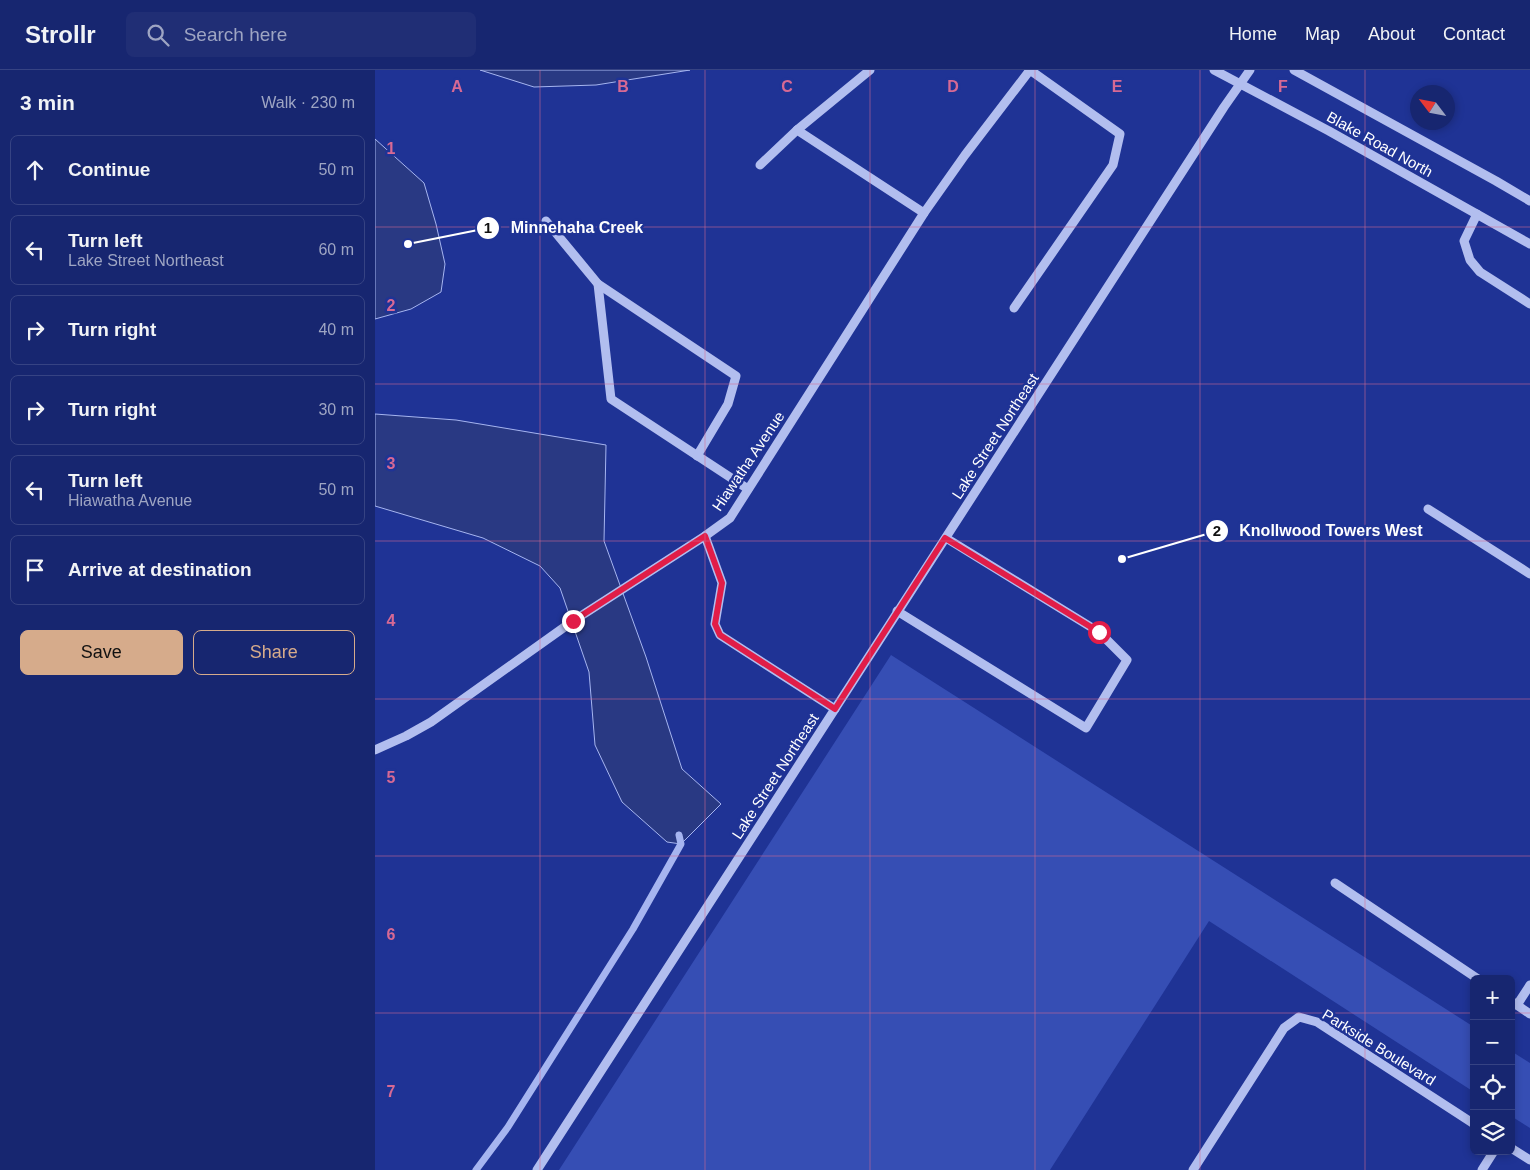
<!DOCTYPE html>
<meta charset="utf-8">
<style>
body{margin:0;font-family:Arial,sans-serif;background:#202e75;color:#f1f3f6}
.controls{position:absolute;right:15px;bottom:15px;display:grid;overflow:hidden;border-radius:8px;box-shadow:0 2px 8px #0003}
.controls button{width:45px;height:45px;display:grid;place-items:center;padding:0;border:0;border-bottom:1px solid #364383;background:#172670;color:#f1f3f6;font:25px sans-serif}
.compass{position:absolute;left:1035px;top:15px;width:45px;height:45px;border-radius:50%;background:#172670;box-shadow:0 2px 8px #0003;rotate:302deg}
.stop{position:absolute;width:15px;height:15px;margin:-11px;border:4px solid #e11d48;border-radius:50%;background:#fff}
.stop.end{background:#e11d48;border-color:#fff;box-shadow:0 1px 5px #0008}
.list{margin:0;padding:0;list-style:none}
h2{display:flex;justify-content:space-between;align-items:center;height:65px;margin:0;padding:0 20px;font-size:21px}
h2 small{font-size:16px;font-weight:400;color:#9ea5c3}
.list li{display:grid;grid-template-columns:32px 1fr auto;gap:15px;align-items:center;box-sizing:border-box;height:70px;margin:0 10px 10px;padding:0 10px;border:1px solid #364383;border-radius:8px}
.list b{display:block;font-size:19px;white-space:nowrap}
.list p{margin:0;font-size:16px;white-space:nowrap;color:#9ea5c3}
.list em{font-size:16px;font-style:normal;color:#9ea5c3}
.actions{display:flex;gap:10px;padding:15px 20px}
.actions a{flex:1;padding:11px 0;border:1px solid #d6ab8b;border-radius:8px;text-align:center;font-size:18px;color:#d6ab8b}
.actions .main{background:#d6ab8b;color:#111}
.icon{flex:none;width:28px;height:28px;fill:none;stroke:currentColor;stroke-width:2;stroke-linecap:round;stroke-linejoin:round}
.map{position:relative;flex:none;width:1155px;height:1100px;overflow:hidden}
header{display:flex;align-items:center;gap:30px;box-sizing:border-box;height:70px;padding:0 25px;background:#172670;border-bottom:1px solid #364383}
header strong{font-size:24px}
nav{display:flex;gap:28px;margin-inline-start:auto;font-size:18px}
.search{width:350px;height:45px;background:#202e75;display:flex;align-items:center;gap:12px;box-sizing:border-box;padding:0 18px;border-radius:8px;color:#9ea5c3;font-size:19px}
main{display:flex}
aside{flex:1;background:#172670}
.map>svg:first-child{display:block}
.green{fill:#364eb4}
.water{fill:#293983;stroke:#a6b5f0}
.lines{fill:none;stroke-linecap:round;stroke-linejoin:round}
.stream{stroke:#a6b5f0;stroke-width:7}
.minor{stroke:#b2beef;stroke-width:9}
.route{stroke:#e11d48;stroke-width:6}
.grid{fill:none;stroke:#d76994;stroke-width:1;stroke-opacity:0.55}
.labels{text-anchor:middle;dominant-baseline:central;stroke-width:5;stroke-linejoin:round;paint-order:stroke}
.street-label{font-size:15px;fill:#fff;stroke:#1f3395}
.grid-label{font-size:16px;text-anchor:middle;font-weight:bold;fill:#d76994;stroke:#1f3395;stroke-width:5;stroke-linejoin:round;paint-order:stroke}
.leader{fill:none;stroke:#fff;stroke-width:2}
.callout-dot{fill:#fff;stroke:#1f3395;stroke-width:2}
.mark-label{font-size:15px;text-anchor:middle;font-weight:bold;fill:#111}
.callout-label{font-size:16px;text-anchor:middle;font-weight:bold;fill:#fff;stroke:#1f3395;stroke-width:5;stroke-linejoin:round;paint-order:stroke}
</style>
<header>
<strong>Strollr</strong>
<div class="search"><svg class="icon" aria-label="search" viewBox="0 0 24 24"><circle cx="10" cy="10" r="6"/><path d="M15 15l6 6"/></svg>Search here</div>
<nav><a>Home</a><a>Map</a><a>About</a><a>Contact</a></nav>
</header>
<main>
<aside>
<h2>3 min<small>Walk · 230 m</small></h2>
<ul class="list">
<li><svg class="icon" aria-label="ahead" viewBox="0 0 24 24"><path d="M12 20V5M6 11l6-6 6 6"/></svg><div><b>Continue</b></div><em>50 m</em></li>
<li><svg class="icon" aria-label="left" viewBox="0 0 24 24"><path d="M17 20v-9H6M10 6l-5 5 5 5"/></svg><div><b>Turn left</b><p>Lake Street Northeast</p></div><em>60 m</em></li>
<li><svg class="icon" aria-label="right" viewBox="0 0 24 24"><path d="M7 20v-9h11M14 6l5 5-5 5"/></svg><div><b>Turn right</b></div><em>40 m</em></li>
<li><svg class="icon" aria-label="right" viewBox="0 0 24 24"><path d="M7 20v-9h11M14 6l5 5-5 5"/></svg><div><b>Turn right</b></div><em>30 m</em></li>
<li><svg class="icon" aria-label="left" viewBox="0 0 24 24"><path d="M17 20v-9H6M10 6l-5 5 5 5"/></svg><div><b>Turn left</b><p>Hiawatha Avenue</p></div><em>50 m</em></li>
<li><svg class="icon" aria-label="arrive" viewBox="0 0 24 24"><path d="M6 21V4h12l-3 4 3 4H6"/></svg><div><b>Arrive at destination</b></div></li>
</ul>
<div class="actions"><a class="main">Save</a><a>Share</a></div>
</aside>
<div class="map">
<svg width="1155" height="1100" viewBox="0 0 1155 1100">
<rect width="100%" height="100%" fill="#1f3395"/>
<g class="green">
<path d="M516,585L1099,957V1022L834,851L675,1100H184Z"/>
<path d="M1136,981L1155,993V1058L1136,1046Z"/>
</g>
<g class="water">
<path d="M105,0H315L221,15L159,17Z"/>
<path d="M0,69L49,113L61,154L70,194L66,222L36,239L0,249Z"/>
<path d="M0,344L81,350L231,375L229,471L271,587L307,699L346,734L306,774L292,772L247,732L220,675L214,602L185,518L165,496L108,468L0,436Z"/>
</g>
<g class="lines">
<path class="stream" d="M101,1100L133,1057L258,859L306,774L304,765"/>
<g class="minor">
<path d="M839,0L954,61L1155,174"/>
<path d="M919,0L1121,111L1155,131"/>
<path d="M422,60L495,0"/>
<path d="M385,95L422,60L549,143"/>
<path d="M1102,144L1089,171L1095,190L1105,202L1155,234"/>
<path d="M171,151L223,214L236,329L373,419"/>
<path d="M223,214L361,306L353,334L322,386"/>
<path d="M639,238L738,95L745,64L655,0"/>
<path d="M1053,439L1155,504"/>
<path d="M330,466L347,513L340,554L345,565L460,639"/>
<path d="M522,541L711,658L752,590L724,562L571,468"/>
<path d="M0,680L31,666L56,652L198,551L330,466L355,448L549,143L590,85L655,0"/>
<path d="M960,813L1103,909"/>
<path d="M1136,931L1155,944"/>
<path d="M1142,935L1155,915"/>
<path d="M1136,1078L1155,1090"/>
<path d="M162,1100L849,37L875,0"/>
<path d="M818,1100L909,958L924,947L942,952L1099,1054"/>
<path d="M1107,1100L1119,1081"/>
</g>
</g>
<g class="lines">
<path class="route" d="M198,551L330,466L347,513L340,554L345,565L460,639L570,468L724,562"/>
</g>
<path class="grid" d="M165,0V1100M330,0V1100M495,0V1100M660,0V1100M825,0V1100M990,0V1100M0,157H1155M0,314H1155M0,471H1155M0,629H1155M0,786H1155M0,943H1099M1136,943H1155"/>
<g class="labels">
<g class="street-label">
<text transform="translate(1005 74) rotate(29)">Blake Road North</text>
<text transform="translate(620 366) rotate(-57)">Lake Street Northeast</text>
<text transform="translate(373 391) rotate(-56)">Hiawatha Avenue</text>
<text transform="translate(400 706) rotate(-57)">Lake Street Northeast</text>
<text transform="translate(1004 977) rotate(32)">Parkside Boulevard</text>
</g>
</g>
<g class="grid-label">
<text x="82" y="22">A</text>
<text x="248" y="22">B</text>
<text x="412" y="22">C</text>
<text x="578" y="22">D</text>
<text x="742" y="22">E</text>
<text x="908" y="22">F</text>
<text x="16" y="84">1</text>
<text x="16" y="241">2</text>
<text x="16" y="399">3</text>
<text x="16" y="556">4</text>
<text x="16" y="713">5</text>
<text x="16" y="870">6</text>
<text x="16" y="1027">7</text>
</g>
<path class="leader" d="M33 174L113 158M747 489L842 461"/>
<g class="callout-dot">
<circle cx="33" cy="174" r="5"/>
<circle cx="747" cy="489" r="5"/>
<circle cx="113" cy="158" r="12"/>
<circle cx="842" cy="461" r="12"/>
</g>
<g class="mark-label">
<text x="113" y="163">1</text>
<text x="842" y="466">2</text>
</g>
<g class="callout-label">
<text x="202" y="163">Minnehaha Creek</text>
<text x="956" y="466">Knollwood Towers West</text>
</g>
</svg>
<div class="controls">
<button>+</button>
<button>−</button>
<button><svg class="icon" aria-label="locate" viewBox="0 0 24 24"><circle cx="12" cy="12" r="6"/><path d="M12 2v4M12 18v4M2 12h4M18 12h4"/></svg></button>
<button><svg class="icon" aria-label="layers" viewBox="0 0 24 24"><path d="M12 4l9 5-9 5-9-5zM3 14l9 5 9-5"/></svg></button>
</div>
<svg class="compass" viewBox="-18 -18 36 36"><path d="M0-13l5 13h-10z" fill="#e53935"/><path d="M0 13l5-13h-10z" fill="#9ea5c3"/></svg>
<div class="stop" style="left:724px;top:562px"></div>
<div class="stop end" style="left:198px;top:551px"></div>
</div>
</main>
